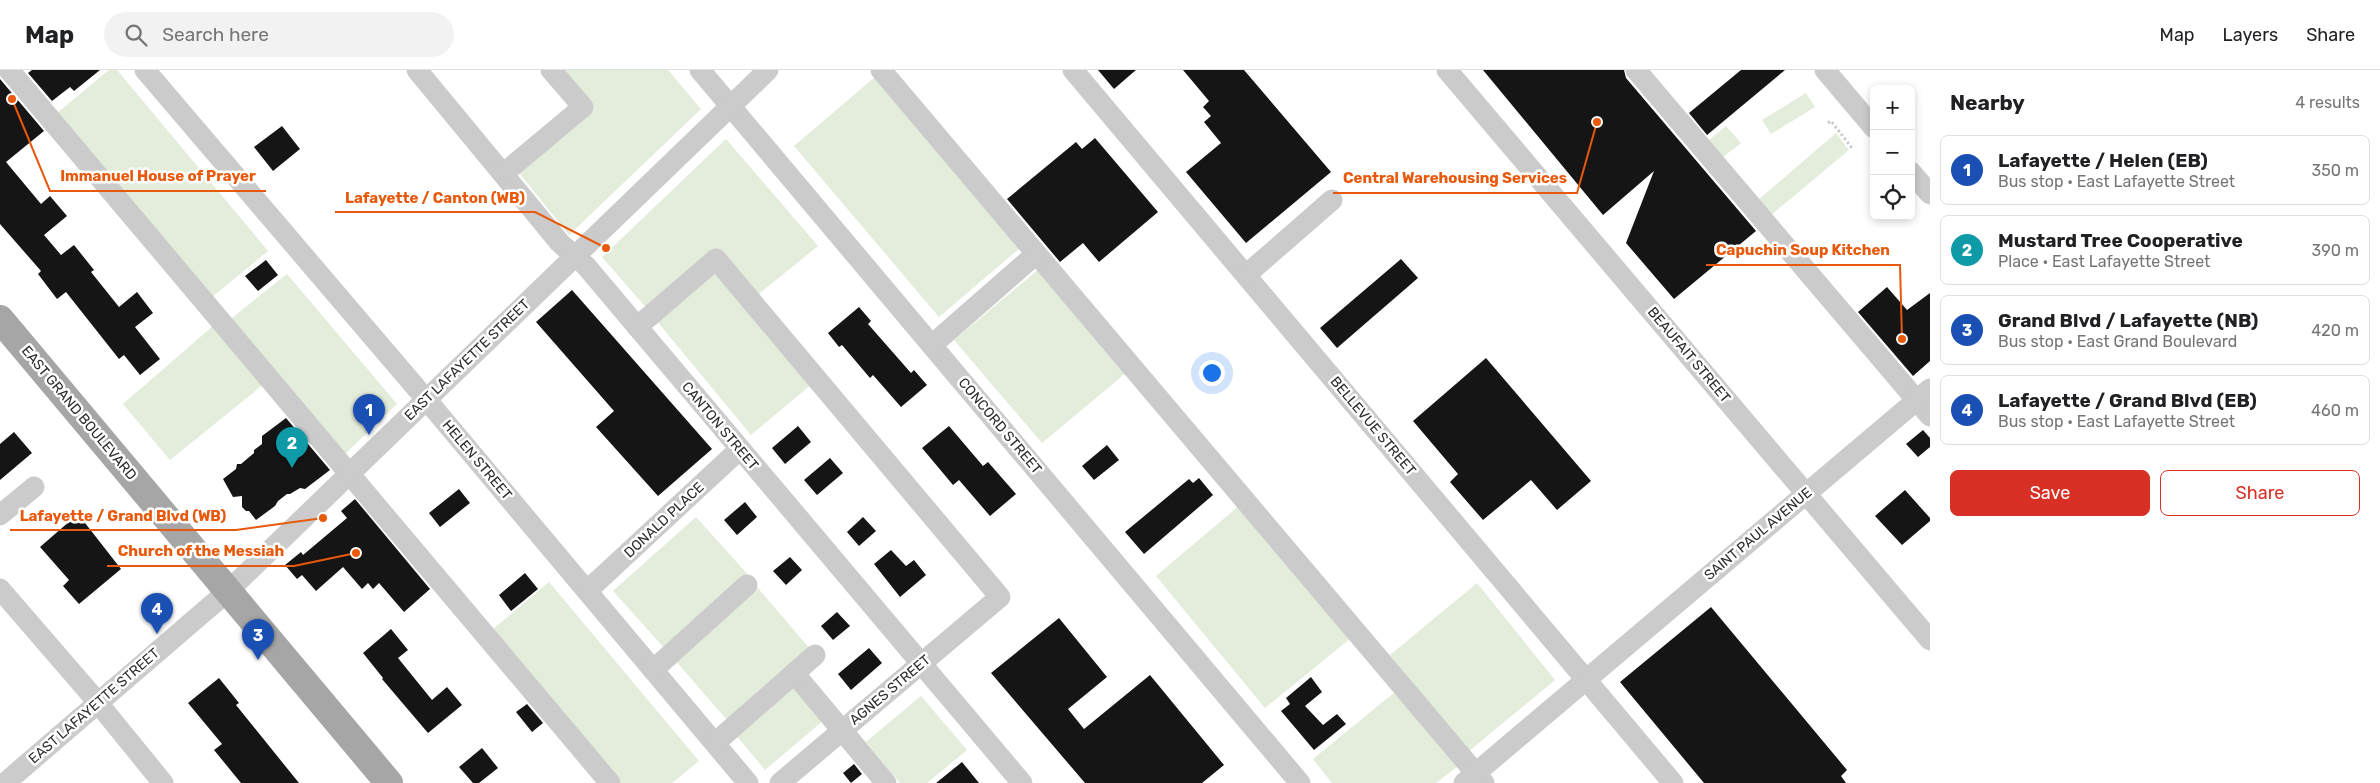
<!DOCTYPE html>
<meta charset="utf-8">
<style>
body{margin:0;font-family:Rubik,sans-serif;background:#f2f2f2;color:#202124}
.controls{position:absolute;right:15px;top:15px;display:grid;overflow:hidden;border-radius:8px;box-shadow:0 2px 8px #0003}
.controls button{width:45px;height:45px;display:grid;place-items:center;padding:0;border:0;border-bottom:1px solid #e0e0e0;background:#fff;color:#202124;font:25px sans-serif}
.you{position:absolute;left:1211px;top:302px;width:18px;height:18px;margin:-12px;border:4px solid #fff;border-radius:50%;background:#1a73e8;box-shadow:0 0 0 8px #1a73e833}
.badge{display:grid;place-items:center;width:32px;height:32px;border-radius:50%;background:#d93025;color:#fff;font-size:16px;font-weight:700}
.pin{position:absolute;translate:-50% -41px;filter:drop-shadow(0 1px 2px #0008)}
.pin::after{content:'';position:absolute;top:26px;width:18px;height:15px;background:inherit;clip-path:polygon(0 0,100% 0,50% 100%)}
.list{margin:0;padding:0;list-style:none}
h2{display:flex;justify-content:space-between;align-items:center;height:65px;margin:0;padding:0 20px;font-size:21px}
h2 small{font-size:16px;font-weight:400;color:#757577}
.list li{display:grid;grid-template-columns:32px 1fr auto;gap:15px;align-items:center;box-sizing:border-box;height:70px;margin:0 10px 10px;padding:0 10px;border:1px solid #e0e0e0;border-radius:8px}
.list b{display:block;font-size:19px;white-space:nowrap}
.list p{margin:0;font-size:16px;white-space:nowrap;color:#757577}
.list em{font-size:16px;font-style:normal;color:#757577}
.actions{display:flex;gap:10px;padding:15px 20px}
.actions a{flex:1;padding:11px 0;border:1px solid #d93025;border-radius:8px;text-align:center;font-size:18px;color:#d93025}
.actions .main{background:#d93025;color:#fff}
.icon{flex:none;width:28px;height:28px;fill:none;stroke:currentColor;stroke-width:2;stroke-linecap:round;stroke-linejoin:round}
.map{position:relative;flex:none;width:1930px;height:713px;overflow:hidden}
header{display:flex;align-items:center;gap:30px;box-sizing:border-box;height:70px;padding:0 25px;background:#fff;border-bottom:1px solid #e0e0e0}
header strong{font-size:24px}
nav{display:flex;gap:28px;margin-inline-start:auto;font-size:18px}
.search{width:350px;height:45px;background:#f2f2f2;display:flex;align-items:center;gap:12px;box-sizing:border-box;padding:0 18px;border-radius:28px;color:#757577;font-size:19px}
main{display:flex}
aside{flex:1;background:#fff}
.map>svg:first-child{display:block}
.green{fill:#e4ecdb}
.building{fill:#151515}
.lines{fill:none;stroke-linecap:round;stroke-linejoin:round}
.path{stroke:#cbcbcb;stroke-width:3;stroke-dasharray:2.5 2.5;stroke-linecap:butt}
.minor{stroke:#cbcbcb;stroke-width:21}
.major{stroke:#a6a6a6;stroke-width:28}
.labels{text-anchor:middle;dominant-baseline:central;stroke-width:5;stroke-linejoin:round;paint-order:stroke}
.street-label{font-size:14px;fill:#2e2e2e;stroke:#fff}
.leader{fill:none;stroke:#e8590c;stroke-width:2}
.callout-dot{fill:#e8590c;stroke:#fff;stroke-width:2}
.callout-label{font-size:15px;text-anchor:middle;font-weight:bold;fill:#e8590c;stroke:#fff;stroke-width:5;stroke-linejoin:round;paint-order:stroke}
</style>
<header>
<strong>Map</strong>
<div class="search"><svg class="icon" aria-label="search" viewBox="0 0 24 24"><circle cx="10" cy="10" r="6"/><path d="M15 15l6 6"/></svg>Search here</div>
<nav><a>Map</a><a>Layers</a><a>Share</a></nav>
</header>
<main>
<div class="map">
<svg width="1930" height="713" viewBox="0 0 1930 713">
<rect width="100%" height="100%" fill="#fff"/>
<g class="green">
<path d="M109,0H117L268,181L211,228L57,43Z"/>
<path d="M561,0H668L701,39L569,165L516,99L590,36Z"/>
<path d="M875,7L1020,178L939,247L794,76Z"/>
<path d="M1806,23L1815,37L1771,64L1762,50Z"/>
<path d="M1726,56L1741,73L1723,87L1709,70Z"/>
<path d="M1836,63L1849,80L1770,146L1757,131Z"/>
<path d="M726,69L818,176L755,227L718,184L649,241L602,187Z"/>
<path d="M1039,199L1127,302L1042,373L954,270Z"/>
<path d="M717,200L812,314L751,365L656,250Z"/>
<path d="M287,204L397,334L345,384L228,251Z"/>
<path d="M214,255L264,314L170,390L123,334Z"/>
<path d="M1240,435L1351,568L1265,638L1156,506Z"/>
<path d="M696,447L750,507L667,581L613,521Z"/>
<path d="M549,512L699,691L672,713H621L493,559Z"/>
<path d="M1477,513L1555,610L1468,682L1390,585Z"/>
<path d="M757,517L810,579L727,650L674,589Z"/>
<path d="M795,612L824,650L765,700L735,664Z"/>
<path d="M1395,622L1457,697L1436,713H1332L1313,689Z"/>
<path d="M921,626L967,680L927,713H900L866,672Z"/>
</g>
<g class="building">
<path d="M32,0H100L74,21L70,17L52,31L28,3Z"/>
<path d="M1098,0H1136L1114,19Z"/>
<path d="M1183,0H1244L1331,102L1246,173L1186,102L1221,73L1204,52L1211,46L1203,37L1209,31Z"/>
<path d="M1483,0H1624L1626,8L1756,161L1674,229L1626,173L1654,101L1603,145Z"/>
<path d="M1741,0H1785L1707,65L1689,43Z"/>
<path d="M0,9L44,61L6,92L41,134L50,126L67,146L44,165L61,185L74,175L94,200L91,202L119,237L137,222L153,243L135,257L160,289L140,305L124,285L119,289L66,222L57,229L38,204L41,201L0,154Z"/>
<path d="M282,56L300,79L273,101L254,77Z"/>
<path d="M1095,68L1158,142L1099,192L1083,173L1060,192L1007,129L1076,72L1082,79Z"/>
<path d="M1401,189L1418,208L1337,278L1320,258Z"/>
<path d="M266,190L278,205L258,221L245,206Z"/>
<path d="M1887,217L1907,240L1930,223V291L1913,306L1858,242Z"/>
<path d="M572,220L712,379L658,426L596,357L614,341L536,252Z"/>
<path d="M859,237L871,251L868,254L911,303L914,300L927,315L901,337L873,305L870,308L842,275L839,277L828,263Z"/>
<path d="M1486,288L1591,411L1557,440L1531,410L1483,450L1450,412L1458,404L1413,351Z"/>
<path d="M286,348L330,400L305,419L300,418L290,424H287L278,431L275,436L256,450L249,441H246L242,437V426L233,427L223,409L236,399L237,394H241L254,383V380L262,374V366Z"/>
<path d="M798,356L811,372L785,394L772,378Z"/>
<path d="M949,356L983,396L988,392L1016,424L990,446L959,410L953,415L922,378Z"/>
<path d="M1923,360L1930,368V377L1918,387L1906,374Z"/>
<path d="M14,362L32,383L0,410V374Z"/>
<path d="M1107,375L1119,390L1094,410L1082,396Z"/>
<path d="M830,388L843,403L817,425L804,410Z"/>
<path d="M1199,408L1213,425L1144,484L1125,462L1189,409L1193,413Z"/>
<path d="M459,419L470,433L440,457L429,443Z"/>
<path d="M1905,420L1930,448V451L1902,475L1875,446Z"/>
<path d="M355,429L430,519L404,542L379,513L373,519L368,513L362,519L343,497L316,521L302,505L297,509L285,495L301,482L303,485L347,448L341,441Z"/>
<path d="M745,432L757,447L737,465L724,450Z"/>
<path d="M78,444L121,499L79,534L63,516L69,510L40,477Z"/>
<path d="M863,447L876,461L859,476L847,462Z"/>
<path d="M891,480L906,496L914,490L926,505L900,527L874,494Z"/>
<path d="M790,487L802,500L786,515L773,501Z"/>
<path d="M525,503L538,519L511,541L499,525Z"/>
<path d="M1711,537L1847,700L1841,706L1846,713H1704L1620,612Z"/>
<path d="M837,542L850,556L833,570L821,556Z"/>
<path d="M1059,548L1107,607L1068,639L1084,659L1150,605L1224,695L1202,713H1085L991,603Z"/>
<path d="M391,559L408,580L398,588L432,630L447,617L462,635L428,663L382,609L383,608L363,583Z"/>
<path d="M869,578L882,593L851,620L838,604Z"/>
<path d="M1311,607L1322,622L1305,636L1323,655L1337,644L1346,654L1314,680L1281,641L1290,634L1286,628Z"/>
<path d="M219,608L239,633L236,635L299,713H241L214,680L222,674L188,633Z"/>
<path d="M527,634L543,653L532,662L516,642Z"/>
<path d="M482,678L498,698L479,713H473L459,697Z"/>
<path d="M962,692L979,713H936Z"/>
<path d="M854,694L862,704L851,713L843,703Z"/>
</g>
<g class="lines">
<path class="path" d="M1828,53L1831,51L1852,78"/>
<g class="minor">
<path d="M9,0L610,713"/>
<path d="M145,0L436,341L748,713"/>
<path d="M417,0L560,173L586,196L1022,713"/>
<path d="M700,0L1300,713"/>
<path d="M881,0L1484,713"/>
<path d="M1073,0L1673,713"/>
<path d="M1447,0L1930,570"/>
<path d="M1636,0L1930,346"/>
<path d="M1825,0L1874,58"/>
<path d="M1911,102L1930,124"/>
<path d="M503,104L583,37L551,0"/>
<path d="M1246,205L1332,130"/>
<path d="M637,257L716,189L1000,527L780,713"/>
<path d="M932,275L1036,184"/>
<path d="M0,445L34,417"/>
<path d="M0,519L89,622L163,713"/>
<path d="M587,521L740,379"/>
<path d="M653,600L747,515"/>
<path d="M794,603L886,713"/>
<path d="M715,673L815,585"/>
<path d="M5,713L228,521L768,0"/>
<path d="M1464,713L1930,319"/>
</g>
<path class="major" d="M0,249L389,713"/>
</g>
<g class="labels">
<g class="street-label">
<text transform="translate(1689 285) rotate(50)">BEAUFAIT STREET</text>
<text transform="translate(467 290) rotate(-44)">EAST LAFAYETTE STREET</text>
<text transform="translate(79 343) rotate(50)">EAST GRAND BOULEVARD</text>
<text transform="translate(720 356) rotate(50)">CANTON STREET</text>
<text transform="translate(1000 356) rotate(50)">CONCORD STREET</text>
<text transform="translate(1373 356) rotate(50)">BELLEVUE STREET</text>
<text transform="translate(477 390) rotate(50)">HELEN STREET</text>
<text transform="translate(664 450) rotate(-43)">DONALD PLACE</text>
<text transform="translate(1758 464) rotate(-40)">SAINT PAUL AVENUE</text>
<text transform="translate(890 620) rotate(-40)">AGNES STREET</text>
<text transform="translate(94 636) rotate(-41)">EAST LAFAYETTE STREET</text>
</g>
</g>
<path class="leader" d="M12 29L50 121H266M1597 52L1577 123H1333M606 178L535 142H335M1902 269L1900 195H1706M323 448L236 460H10M356 483L294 496H107"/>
<g class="callout-dot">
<circle cx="12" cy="29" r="5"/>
<circle cx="1597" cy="52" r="5"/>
<circle cx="606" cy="178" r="5"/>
<circle cx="1902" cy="269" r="5"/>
<circle cx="323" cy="448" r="5"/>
<circle cx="356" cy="483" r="5"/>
</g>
<g class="callout-label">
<text x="158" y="111">Immanuel House of Prayer</text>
<text x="1455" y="113">Central Warehousing Services</text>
<text x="435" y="133">Lafayette / Canton (WB)</text>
<text x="1803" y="185">Capuchin Soup Kitchen</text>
<text x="123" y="451">Lafayette / Grand Blvd (WB)</text>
<text x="201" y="486">Church of the Messiah</text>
</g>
</svg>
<div class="controls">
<button>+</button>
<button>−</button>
<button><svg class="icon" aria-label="locate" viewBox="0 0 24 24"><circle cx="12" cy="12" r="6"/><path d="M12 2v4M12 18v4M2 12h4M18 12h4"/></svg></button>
</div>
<div class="you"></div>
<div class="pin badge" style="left:369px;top:365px;background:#1a4fb4">1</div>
<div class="pin badge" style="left:292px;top:398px;background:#0f9aa8">2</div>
<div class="pin badge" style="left:258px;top:590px;background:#1a4fb4">3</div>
<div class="pin badge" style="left:157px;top:564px;background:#1a4fb4">4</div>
</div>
<aside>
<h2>Nearby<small>4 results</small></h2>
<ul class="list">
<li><span class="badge" style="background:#1a4fb4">1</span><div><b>Lafayette / Helen (EB)</b><p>Bus stop · East Lafayette Street</p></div><em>350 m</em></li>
<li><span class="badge" style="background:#0f9aa8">2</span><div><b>Mustard Tree Cooperative</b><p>Place · East Lafayette Street</p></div><em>390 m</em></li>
<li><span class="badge" style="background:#1a4fb4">3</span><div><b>Grand Blvd / Lafayette (NB)</b><p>Bus stop · East Grand Boulevard</p></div><em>420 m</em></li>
<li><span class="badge" style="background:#1a4fb4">4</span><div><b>Lafayette / Grand Blvd (EB)</b><p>Bus stop · East Lafayette Street</p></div><em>460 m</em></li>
</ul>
<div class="actions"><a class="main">Save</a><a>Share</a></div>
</aside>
</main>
